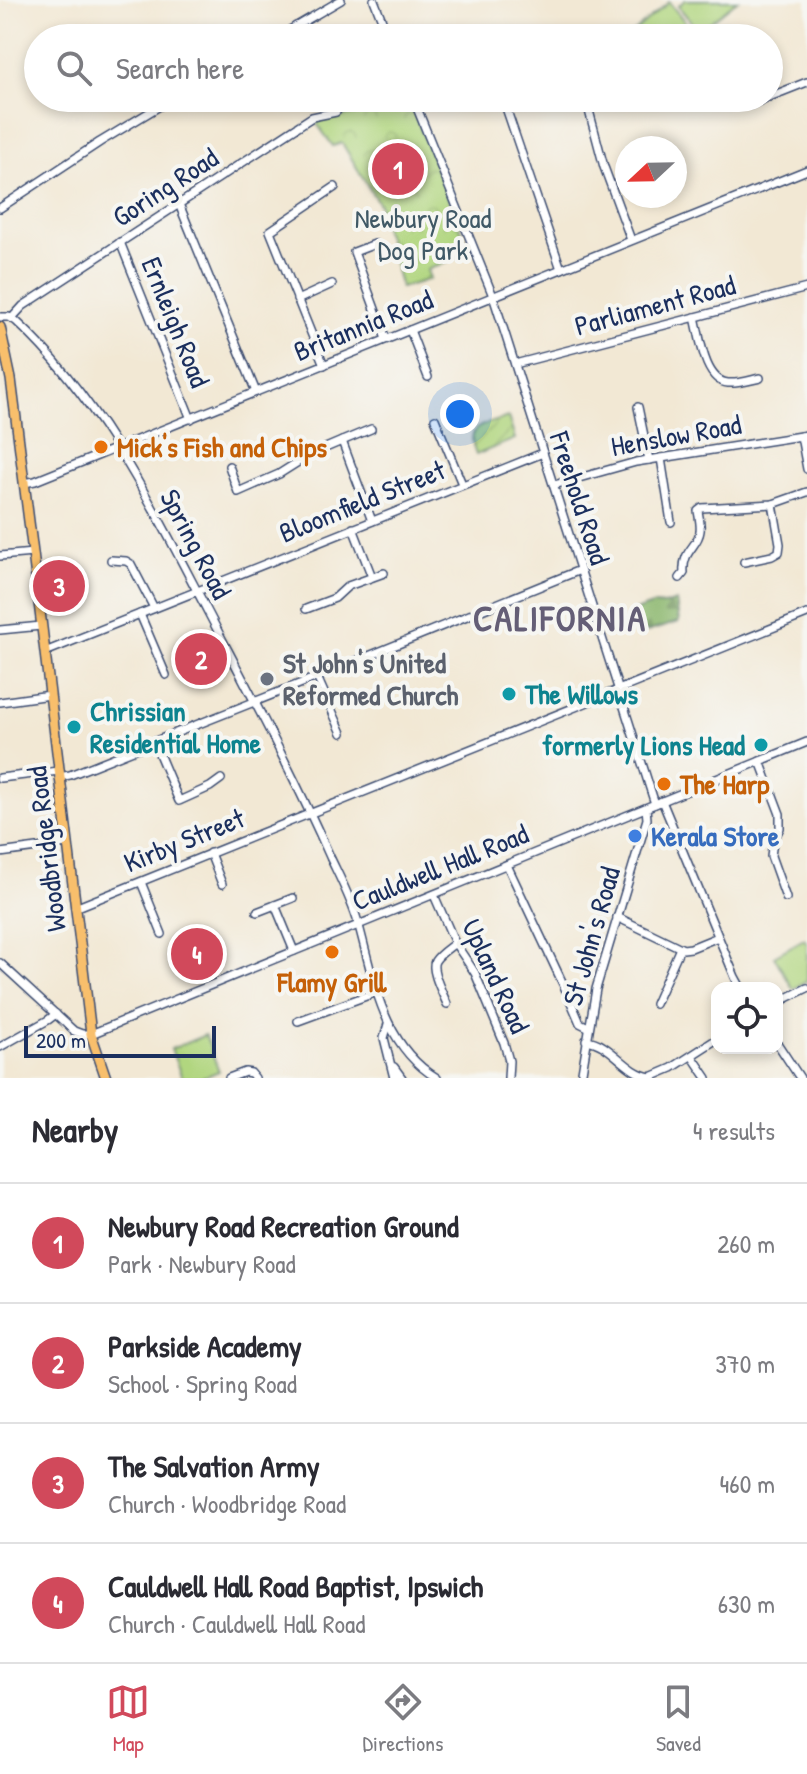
<!DOCTYPE html>
<meta charset="utf-8">
<style>
body{margin:0;font-family:"Patrick Hand",sans-serif;background:#f7f7f7;color:#2b2b33}
.controls{position:absolute;right:24px;bottom:24px;display:grid;overflow:hidden;border-radius:16px;box-shadow:0 4px 12px #0003}
.controls button{width:72px;height:72px;display:grid;place-items:center;padding:0;border:0;border-bottom:2px solid #e1e1e2;background:#fff;color:#2b2b33;font:40px sans-serif}
.compass{position:absolute;left:615px;top:136px;width:72px;height:72px;border-radius:50%;background:#fff;box-shadow:0 4px 12px #0003;rotate:248deg}
.scale{position:absolute;left:24px;bottom:20px;width:192px;box-sizing:border-box;padding-left:8px;border:4px solid #1b2f5e;border-top:0;font-size:22px;line-height:28px;white-space:nowrap;color:#1b2f5e;-webkit-text-stroke:6px #f6f6f2;paint-order:stroke}
.you{position:absolute;left:460px;top:414px;width:28px;height:28px;margin:-20px;border:6px solid #fff;border-radius:50%;background:#1a73e8;box-shadow:0 0 0 12px #1a73e833}
.badge{display:grid;place-items:center;width:52px;height:52px;border-radius:50%;background:#d1495b;color:#fff;font-size:26px;font-weight:700}
.pin{position:absolute;translate:-50% -50%;border:4px solid #fff;box-shadow:0 2px 8px #0006}
.list{margin:0;padding:0;list-style:none}
h2{display:flex;justify-content:space-between;align-items:center;height:104px;margin:0;padding:0 32px;font-size:34px}
h2 small{font-size:26px;font-weight:400;color:#7c7c81}
.list li{display:grid;grid-template-columns:52px 1fr auto;gap:24px;align-items:center;box-sizing:border-box;height:120px;padding:0 32px;border-top:2px solid #e1e1e2}
.list b{display:block;font-size:30px;white-space:nowrap}
.list p{margin:0;font-size:26px;white-space:nowrap;color:#7c7c81}
.list em{font-size:26px;font-style:normal;color:#7c7c81}
.icon{flex:none;width:44px;height:44px;fill:none;stroke:currentColor;stroke-width:2;stroke-linecap:round;stroke-linejoin:round}
.map{position:relative;flex:none;width:807px;height:1078px;overflow:hidden}
.search{position:absolute;background:#fff;box-shadow:0 4px 12px #0003;left:24px;right:24px;top:24px;height:88px;display:flex;align-items:center;gap:20px;box-sizing:border-box;padding:0 28px;border-radius:44px;color:#7c7c81;font-size:30px}
.sheet{height:584px;background:#fff}
nav{display:flex;justify-content:space-around;align-items:center;box-sizing:border-box;height:112px;border-top:2px solid #e1e1e2;background:#fff;font-size:22px;color:#7c7c81}
nav a{display:grid;justify-items:center;gap:4px}
nav .on{color:#d1495b}
.map>svg:first-child{display:block}
.forest{fill:url(#forest-firs);stroke:#547366;stroke-width:2}
.park{fill:url(#park-crowns);stroke:#66826e;stroke-width:2}
.garden{fill:url(#garden-furrows);stroke:#66826e;stroke-width:2}
.pitch{fill:#b1d67f;stroke:#66826e;stroke-width:2}
.lines{fill:none;stroke-linecap:round;stroke-linejoin:round}
.minor-casing{stroke:#3b4b70;stroke-width:10}
.major-casing{stroke:#3b4b70;stroke-width:12}
.minor{stroke:#fff;stroke-width:7}
.major{stroke:#f8bf6c;stroke-width:9}
.food-dot{fill:#e8710a;stroke:#f6f6f2;stroke-width:3}
.worship-dot{fill:#6b7280;stroke:#f6f6f2;stroke-width:3}
.culture-dot{fill:#0f9aa8;stroke:#f6f6f2;stroke-width:3}
.shop-dot{fill:#3f7fe0;stroke:#f6f6f2;stroke-width:3}
.labels{text-anchor:middle;dominant-baseline:central;stroke-width:8;stroke-linejoin:round;paint-order:stroke}
.street-label{font-size:28px;fill:#1b2f5e;stroke:#f6f6f2}
.park-label{font-size:28px;fill:#405966;stroke:#f6f6f2}
.food-label{font-size:28px;font-weight:bold;fill:#c56008;stroke:#f6f6f2;text-anchor:start}
.worship-label{font-size:28px;font-weight:bold;fill:#5b616d;stroke:#f6f6f2;text-anchor:start}
.culture-label{font-size:28px;font-weight:bold;fill:#0d838f;stroke:#f6f6f2;text-anchor:start}
.shop-label{font-size:28px;font-weight:bold;fill:#366cbe;stroke:#f6f6f2;text-anchor:start}
.district-label{font-size:36px;font-weight:bold;letter-spacing:2px;fill:#645e76;stroke:#f6f6f2}
</style>
<div class="map">
<svg width="807" height="1078" viewBox="0 0 807 1078">
<defs>
<pattern id="forest-firs" width="22" height="20" patternUnits="userSpaceOnUse" patternTransform="scale(2)"><rect width="22" height="20" fill="#8cb76e"/><path d="M5 1l3.5 6h-7zM16 11l3.5 6h-7z" fill="#72955e"/></pattern>
<pattern id="park-crowns" width="20" height="18" patternUnits="userSpaceOnUse" patternTransform="scale(2)"><rect width="20" height="18" fill="#b1d67f"/><path d="M2 6a3 3 0 1 1 6 0M12 15a3 3 0 1 1 6 0" fill="none" stroke="#98b870"/></pattern>
<pattern id="garden-furrows" width="10" height="10" patternUnits="userSpaceOnUse" patternTransform="scale(2)"><rect width="10" height="10" fill="#b1d67f"/><path d="M-1 1l2-2M0 10L10 0M9 11l2-2" fill="none" stroke="#98b870"/></pattern>
</defs>
<rect width="100%" height="100%" fill="#f6f6f2"/>
<filter id="ink" filterUnits="userSpaceOnUse"><feTurbulence type="fractalNoise" baseFrequency=".0125" numOctaves="2"/><feDisplacementMap in="SourceGraphic" scale="16" xChannelSelector="R" yChannelSelector="G"/><feConvolveMatrix kernelMatrix="1 2 1 2 8 2 1 2 1" color-interpolation-filters="sRGB"/></filter>
<filter id="wash" filterUnits="userSpaceOnUse"><feTurbulence type="fractalNoise" baseFrequency=".006" numOctaves="4" result="noise"/><feDisplacementMap in="SourceGraphic" scale="32" xChannelSelector="R" yChannelSelector="G"/><feGaussianBlur stdDeviation="1.8" result="paint"/><feColorMatrix in="noise" values="0 0 0 0 0 0 0 0 0 0 0 0 0 0 0 0 0 1.4 0 .05"/><feComposite in="paint" operator="in"/></filter>
<g filter="url(#wash)">
<rect width="100%" height="100%" fill="#f2e8d4"/>
<path class="forest" d="M676,601L679,622L640,634L631,612L655,604L664,605Z"/>
<path class="park" d="M411,105L470,252L427,270L430,279L401,288L379,211L380,206L342,143L333,146L315,121Z"/>
<path class="garden" d="M508,417L515,439L476,455C464,423 482,427 508,417Z"/>
<g class="pitch">
<path d="M685,0H738L699,31L678,6Z"/>
<path d="M669,2L690,28L678,38H629L628,37Z"/>
<path d="M804,939L807,943V981L793,989L774,956Z"/>
<path d="M205,1035L219,1071L202,1078H182L171,1049Z"/>
</g>
</g>
<g filter="url(#ink)">
<g class="lines">
<defs>
<g id="minor">
<path d="M374,0L389,38"/>
<path d="M296,26L303,38"/>
<path d="M276,38L341,0"/>
<path d="M769,97L807,82"/>
<path d="M413,98L493,296L655,804"/>
<path d="M503,99L561,269"/>
<path d="M587,103L604,167L631,240"/>
<path d="M750,105L766,98"/>
<path d="M179,204L256,392"/>
<path d="M0,208L100,142L173,98"/>
<path d="M120,242L191,419"/>
<path d="M375,244L354,252L386,339"/>
<path d="M297,300L332,284"/>
<path d="M0,317H9L16,321C101,399 156,513 209,614C251,695 294,775 331,859C341,880 353,903 359,926C374,981 383,1046 437,1078"/>
<path d="M695,317C700,336 704,381 728,383C738,384 750,380 760,378"/>
<path d="M12,318L23,306L312,117L336,112L340,105L338,98"/>
<path d="M410,330L428,377"/>
<path d="M515,364L807,288"/>
<path d="M324,365L270,231L335,187"/>
<path d="M638,407L649,460"/>
<path d="M435,419L462,484"/>
<path d="M801,436L807,469"/>
<path d="M342,441L371,429"/>
<path d="M661,458L671,522"/>
<path d="M229,466L238,492L279,474L309,455L342,441L372,521"/>
<path d="M24,483L35,481L807,170"/>
<path d="M554,485L636,462L807,435"/>
<path d="M353,528L372,577"/>
<path d="M0,556L33,553"/>
<path d="M111,560L126,561L131,564L154,608"/>
<path d="M744,562L772,556L779,552L780,544L773,504"/>
<path d="M680,578L684,573C682,550 698,547 700,531C701,525 699,517 698,511L702,508L773,504L807,492"/>
<path d="M306,609L335,598L348,586L384,573"/>
<path d="M140,614L166,675"/>
<path d="M0,630L41,626"/>
<path d="M45,652L543,453"/>
<path d="M317,677L342,733"/>
<path d="M0,702L50,695"/>
<path d="M154,742L179,801L210,787L221,779"/>
<path d="M760,761L780,814V828L773,841L771,856L786,898"/>
<path d="M59,777L70,775L317,677L580,570"/>
<path d="M0,778L59,771"/>
<path d="M662,801L735,977L741,988"/>
<path d="M0,853L67,844"/>
<path d="M210,853L222,884"/>
<path d="M507,865L564,986L580,1023L588,1027"/>
<path d="M141,882L162,934"/>
<path d="M434,895L455,943L475,973L504,1043L509,1061L508,1078"/>
<path d="M275,905L294,951"/>
<path d="M75,908L807,614"/>
<path d="M257,912L293,898"/>
<path d="M617,917L683,949L691,948L718,937"/>
<path d="M0,963L74,1031L82,1034H91L807,742"/>
<path d="M777,1003L807,988"/>
<path d="M447,1004C443,994 430,970 435,961C439,954 449,948 455,943"/>
<path d="M655,1004L680,948"/>
<path d="M298,1021L377,992"/>
<path d="M388,1024L384,1038L394,1078"/>
<path d="M586,1040C612,1043 625,1073 651,1077L672,1068L717,1039"/>
<path d="M777,1043L800,1078"/>
<path d="M0,1047L48,1020L56,1014"/>
<path d="M692,1056L707,1078"/>
<path d="M394,1067L402,1078"/>
<path d="M229,1078L245,1072L251,1073L255,1078"/>
<path d="M581,1078L596,989L647,819L646,808"/>
</g>
<path id="major" d="M0,327L11,379L33,553L91,1034L106,1078"/>
</defs>
<use href="#minor" class="minor-casing"/>
<use href="#major" class="major-casing"/>
<use href="#minor" class="minor"/>
<use href="#major" class="major"/>
</g>
</g>
<g class="food-dot">
<circle cx="101" cy="447" r="8"/>
<circle cx="664" cy="784" r="8"/>
<circle cx="332" cy="952" r="8"/>
</g>
<circle class="worship-dot" cx="267" cy="679" r="8"/>
<g class="culture-dot">
<circle cx="509" cy="694" r="8"/>
<circle cx="74" cy="727" r="8"/>
<circle cx="761" cy="745" r="8"/>
</g>
<circle class="shop-dot" cx="635" cy="836" r="8"/>
<g class="labels">
<g class="street-label">
<text transform="translate(165 187) rotate(-33)">Goring Road</text>
<text transform="translate(655 305) rotate(-15)">Parliament Road</text>
<text transform="translate(176 322) rotate(68)">Ernleigh Road</text>
<text transform="translate(363 325) rotate(-22)">Britannia Road</text>
<text transform="translate(676 435) rotate(-10)">Henslow Road</text>
<text transform="translate(580 498) rotate(72)">Freehold Road</text>
<text transform="translate(362 501) rotate(-22)">Bloomfield Street</text>
<text transform="translate(196 544) rotate(62)">Spring Road</text>
<text transform="translate(184 840) rotate(-22)">Kirby Street</text>
<text transform="translate(46 849) rotate(-97)">Woodbridge Road</text>
<text transform="translate(440 867) rotate(-22)">Cauldwell Hall Road</text>
<text transform="translate(591 936) rotate(-74)">St John's Road</text>
<text transform="translate(496 976) rotate(65)">Upland Road</text>
</g>
<g class="park-label">
<text x="423" y="218">Newbury Road<tspan x="423" dy="32">Dog Park</tspan></text>
</g>
<g class="food-label">
<text x="117" y="447">Mick's Fish and Chips</text>
<text x="680" y="784">The Harp</text>
<text x="332" y="982" text-anchor="middle">Flamy Grill</text>
</g>
<g class="worship-label">
<text x="283" y="663">St John's United<tspan x="283" dy="32">Reformed Church</tspan></text>
</g>
<g class="culture-label">
<text x="525" y="694">The Willows</text>
<text x="90" y="711">Chrissian<tspan x="90" dy="32">Residential Home</tspan></text>
<text x="745" y="745" text-anchor="end">formerly Lions Head</text>
</g>
<g class="shop-label">
<text x="651" y="836">Kerala Store</text>
</g>
<g class="district-label">
<text x="560" y="617">CALIFORNIA</text>
</g>
</g>
</svg>
<div class="controls">
<button><svg class="icon" aria-label="locate" viewBox="0 0 24 24"><circle cx="12" cy="12" r="6"/><path d="M12 2v4M12 18v4M2 12h4M18 12h4"/></svg></button>
</div>
<svg class="compass" viewBox="-18 -18 36 36"><path d="M0-13l5 13h-10z" fill="#e53935"/><path d="M0 13l5-13h-10z" fill="#7c7c81"/></svg>
<div class="scale">200 m</div>
<div class="you"></div>
<div class="pin badge" style="left:398px;top:169px">1</div>
<div class="pin badge" style="left:201px;top:659px">2</div>
<div class="pin badge" style="left:59px;top:586px">3</div>
<div class="pin badge" style="left:197px;top:954px">4</div>
<div class="search"><svg class="icon" aria-label="search" viewBox="0 0 24 24"><circle cx="10" cy="10" r="6"/><path d="M15 15l6 6"/></svg>Search here</div>
</div>
<section class="sheet">
<h2>Nearby<small>4 results</small></h2>
<ul class="list">
<li><span class="badge">1</span><div><b>Newbury Road Recreation Ground</b><p>Park · Newbury Road</p></div><em>260 m</em></li>
<li><span class="badge">2</span><div><b>Parkside Academy</b><p>School · Spring Road</p></div><em>370 m</em></li>
<li><span class="badge">3</span><div><b>The Salvation Army</b><p>Church · Woodbridge Road</p></div><em>460 m</em></li>
<li><span class="badge">4</span><div><b>Cauldwell Hall Road Baptist, Ipswich</b><p>Church · Cauldwell Hall Road</p></div><em>630 m</em></li>
</ul>
</section>
<nav>
<a class="on"><svg class="icon" aria-label="map" viewBox="0 0 24 24"><path d="M3 6l6-2 6 2 6-2v14l-6 2-6-2-6 2zM9 4v14M15 6v14"/></svg>Map</a>
<a><svg class="icon" aria-label="directions" viewBox="0 0 24 24"><path d="M12 3l9 9-9 9-9-9zM9 14v-3h6M13 9l2 2-2 2"/></svg>Directions</a>
<a><svg class="icon" aria-label="saved" viewBox="0 0 24 24"><path d="M7 4h10v16l-5-4-5 4z"/></svg>Saved</a>
</nav>
